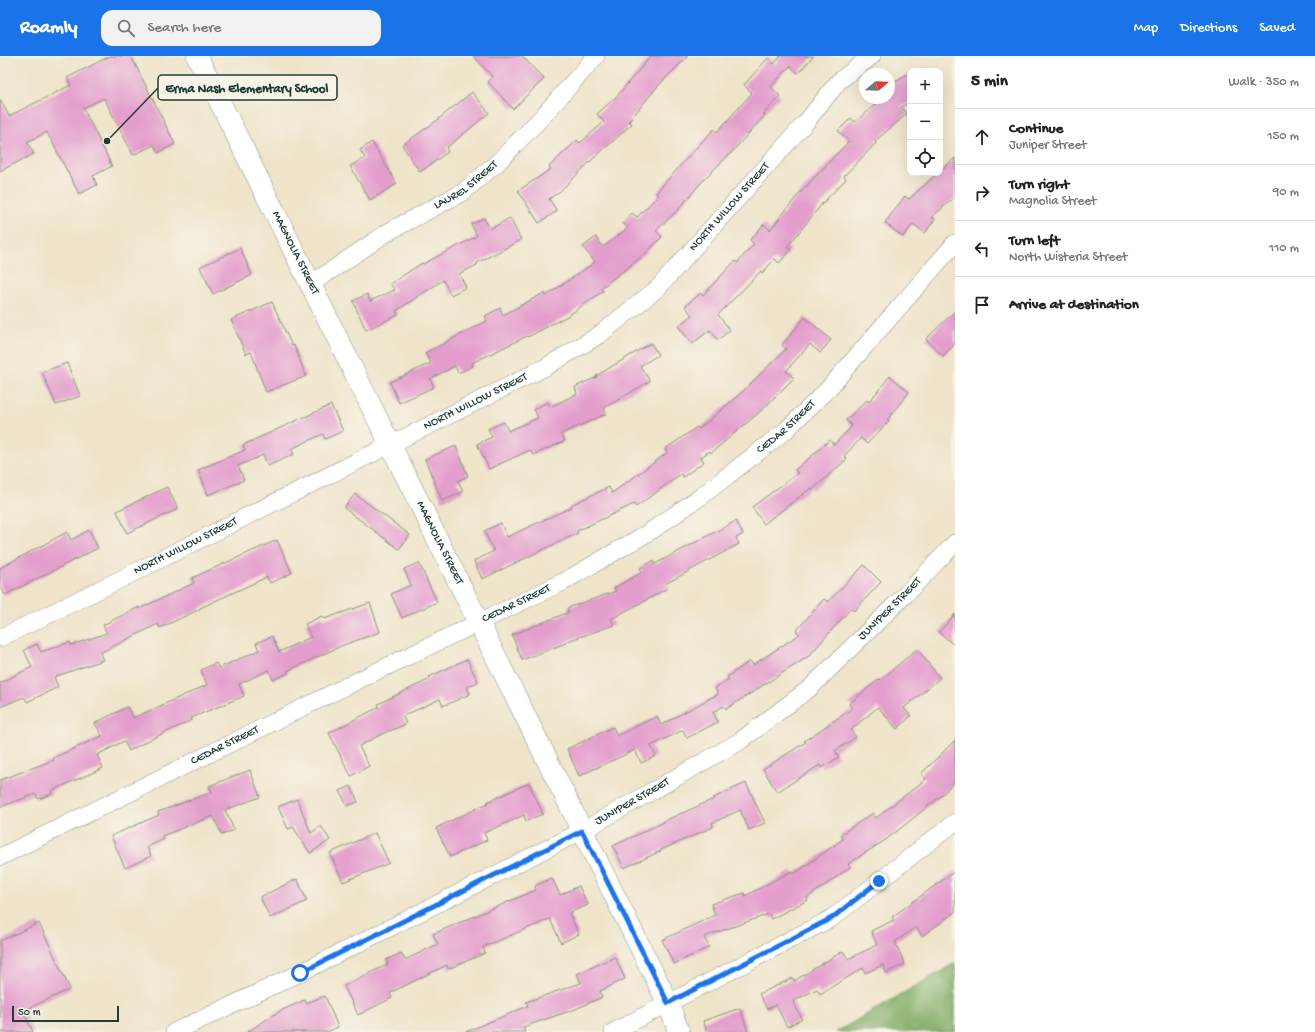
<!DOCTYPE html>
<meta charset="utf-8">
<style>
body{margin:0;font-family:"Gochi Hand",sans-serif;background:#f2f2f2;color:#222}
.controls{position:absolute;right:12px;top:12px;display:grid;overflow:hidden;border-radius:8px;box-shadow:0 4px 16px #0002}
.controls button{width:36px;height:36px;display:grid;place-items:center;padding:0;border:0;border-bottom:1px solid #e0e0e0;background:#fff;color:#222;font:20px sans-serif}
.compass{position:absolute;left:859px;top:12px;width:36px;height:36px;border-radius:50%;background:#fff;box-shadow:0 4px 16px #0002;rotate:71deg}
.scale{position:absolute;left:12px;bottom:10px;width:107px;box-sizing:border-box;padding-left:4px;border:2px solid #1f3d34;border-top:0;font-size:11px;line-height:14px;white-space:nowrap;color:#1f3d34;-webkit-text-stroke:3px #f7f3e8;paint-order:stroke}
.stop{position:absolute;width:12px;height:12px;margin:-9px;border:3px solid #1a73e8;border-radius:50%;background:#fff}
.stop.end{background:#1a73e8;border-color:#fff;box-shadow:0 1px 4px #0008}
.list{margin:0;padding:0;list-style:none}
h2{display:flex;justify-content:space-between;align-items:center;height:52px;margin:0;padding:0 16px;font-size:17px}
h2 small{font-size:13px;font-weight:400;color:#767676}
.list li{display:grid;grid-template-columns:26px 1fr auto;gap:12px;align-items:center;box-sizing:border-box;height:56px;padding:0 16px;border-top:1px solid #e0e0e0}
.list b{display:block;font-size:15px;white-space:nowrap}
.list p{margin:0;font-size:13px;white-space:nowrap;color:#767676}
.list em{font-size:13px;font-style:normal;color:#767676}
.icon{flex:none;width:22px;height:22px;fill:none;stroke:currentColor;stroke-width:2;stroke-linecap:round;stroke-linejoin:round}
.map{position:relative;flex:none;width:955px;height:976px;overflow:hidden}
header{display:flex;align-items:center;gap:24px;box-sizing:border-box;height:56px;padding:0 20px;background:#1a73e8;color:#fff}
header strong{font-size:19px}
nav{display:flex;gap:22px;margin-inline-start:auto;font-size:14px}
.search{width:280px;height:36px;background:#f2f2f2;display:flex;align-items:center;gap:10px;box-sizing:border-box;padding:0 14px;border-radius:12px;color:#767676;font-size:15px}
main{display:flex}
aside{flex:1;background:#fff}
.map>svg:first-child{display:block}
.forest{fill:#7eaa62;stroke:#4e744b}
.building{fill:#e49ecd}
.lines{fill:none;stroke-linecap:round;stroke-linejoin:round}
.minor-casing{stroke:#87907e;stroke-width:18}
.tertiary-casing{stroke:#87907e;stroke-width:22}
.minor{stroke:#fff;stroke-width:17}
.tertiary{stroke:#fff;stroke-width:21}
.route{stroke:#1a73e8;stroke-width:5}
.labels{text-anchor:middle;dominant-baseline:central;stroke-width:3.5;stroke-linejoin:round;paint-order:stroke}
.street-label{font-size:12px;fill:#1f3d34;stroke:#f7f3e8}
.leader{fill:none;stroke:#1f3d34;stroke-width:1.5}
.callout-dot{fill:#1f3d34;stroke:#f7f3e8;stroke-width:1.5}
.callout{fill:#f7f3e8;stroke:#1f3d34;stroke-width:1.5}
.callout-label{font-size:13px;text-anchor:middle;font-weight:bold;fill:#1f3d34}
</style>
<header>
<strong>Roamly</strong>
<div class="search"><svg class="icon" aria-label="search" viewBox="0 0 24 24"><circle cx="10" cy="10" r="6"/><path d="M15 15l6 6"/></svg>Search here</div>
<nav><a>Map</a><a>Directions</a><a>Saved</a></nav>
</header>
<main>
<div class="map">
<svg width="955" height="976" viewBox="0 0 955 976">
<rect width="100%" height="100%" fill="#f7f3e8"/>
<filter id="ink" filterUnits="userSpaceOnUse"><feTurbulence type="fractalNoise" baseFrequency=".025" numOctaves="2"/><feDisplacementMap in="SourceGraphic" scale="8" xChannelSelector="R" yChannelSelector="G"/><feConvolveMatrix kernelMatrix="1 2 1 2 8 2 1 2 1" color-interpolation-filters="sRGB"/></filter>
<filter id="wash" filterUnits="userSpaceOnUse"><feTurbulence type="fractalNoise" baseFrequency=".012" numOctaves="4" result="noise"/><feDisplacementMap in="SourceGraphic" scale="16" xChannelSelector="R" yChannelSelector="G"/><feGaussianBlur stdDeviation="0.9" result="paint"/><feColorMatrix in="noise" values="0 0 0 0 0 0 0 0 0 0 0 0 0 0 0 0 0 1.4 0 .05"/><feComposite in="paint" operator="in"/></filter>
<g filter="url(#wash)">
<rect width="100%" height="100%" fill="#efe4c9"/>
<path class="forest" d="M955,907V976H836Z"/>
<g id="blocks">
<g class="building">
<path d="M110,0H131L175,88L158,97L154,89L133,99L104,42L83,52L112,110L93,120L97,129L79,138L47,76L27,86L34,98L0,115V43L9,60L71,29L67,22Z"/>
<path d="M473,0H522L544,23L513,53L488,26L493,21Z"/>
<path d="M651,0H688L657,31L629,65L632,68L594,102L559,136L549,143L557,155L539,167L518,135L551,113L549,111L577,84L580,87L604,66L597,58L616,41Z"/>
<path d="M779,0H814L798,17L790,10L771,31L780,40L764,58L765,59L731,97L706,121L677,155L656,175L662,181L643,200L601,232L603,235L569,259L528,281L527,280L472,307L473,310L458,317L455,310L430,323L434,331L399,347L390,326L431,307L425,297L487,265L485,260L500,252L503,259L544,237L546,240L595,206L583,191L596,181L603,191L628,172L623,167L632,157L637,161L659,139L656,137L687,102L714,73L717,76L752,37L744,29L768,2L774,8L780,1Z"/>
<path d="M910,17V46L901,51L907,58L875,85L876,87L844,120L846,123L822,148L787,191L791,194L779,207L775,203L762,217L761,215L718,259L730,274L718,284L710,274L692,288L678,270L692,259L685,250L701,237L703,239L735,205L737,207L754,188L750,184L764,168L770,174L798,139L849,85L838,75L851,62L855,66L876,48L871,42H889V28Z"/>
<path d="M472,36L489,57L446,92L448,96L420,116L402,89L435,66Z"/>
<path d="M372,86L397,128L370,144L350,110L365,102L360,94Z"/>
<path d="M955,102V141L932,161L935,163L925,177L913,168L903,181L885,167L905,140L909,143L938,117H940V115Z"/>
<path d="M484,162L490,173L510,162L521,184L477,207V209L459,218L466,231L451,239L443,224L396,255L398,259L366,274L353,245L367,238L370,245L395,234L390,228L422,207L423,208L477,180L471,168Z"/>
<path d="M240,192L252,219L213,238L200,211Z"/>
<path d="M272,246L292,290L294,289L306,320L266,336L251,296L246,298L231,264Z"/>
<path d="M955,255V288L943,300L926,283Z"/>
<path d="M805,261L831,284L820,297L810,288L786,315L794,322L762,354L711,397L710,395L701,401L704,406L683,421L681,418L636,451L634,448L577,475L578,477L482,523L474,505L494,495L484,475L501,467L507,481L572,451L571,449L609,431L612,437L667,397L665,393L697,371L699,373L742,336L786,293L782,289Z"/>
<path d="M651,287L658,299L640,310L650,325L604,352L606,358L561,378L565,385L533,399L530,394L489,413L477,388L492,381L488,373L504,366L508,375L538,362L534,353L548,346L550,351L577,338L575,331L597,321L596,320Z"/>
<path d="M67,307L80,340L56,349L42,316Z"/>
<path d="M890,320L909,336L887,364L889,365L867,388L861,382L844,400L847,403L812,434L811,432L764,468L752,451L798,417L795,414L830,384L834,389L852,370L846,364L867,344L869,346Z"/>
<path d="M331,349L343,375L325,383L323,378L291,393L294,398L268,410L263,399L238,410L244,424L208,439L198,414L245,394L243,389Z"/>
<path d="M456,390L468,420L458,425L463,436L442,445L425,403Z"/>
<path d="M167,431L178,453L127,477L117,455Z"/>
<path d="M355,438L410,479L399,493L344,452Z"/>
<path d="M736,465L743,478L736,482L739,488L665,528L668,532L611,563L614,569L565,586L566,587L522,604L512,579L569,556L567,552L616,535L614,532L642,516L640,512L653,505L655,508Z"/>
<path d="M89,474L98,492L5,539L0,529V512L67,476L71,484Z"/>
<path d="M277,484L292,517L270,527L267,521L200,552V553L160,572L158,568L100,597L103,604L54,621L58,631L27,646L24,641L0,651V627L32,611L24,594L37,588L41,596L70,586L71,589L107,577L103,569L139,551V553L194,527L192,522Z"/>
<path d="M419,507L437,546L402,562L391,538L411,529L404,513Z"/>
<path d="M864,509L881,526L854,555L851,552L809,600L726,653L724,650L713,656L718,666L687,682L683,674L651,690L656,700L641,707L635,694L579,720L567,693L613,671L617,680L657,660L661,669L718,638L715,632L729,623L727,621L750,605L753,609L800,578L796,575L824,543L828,546Z"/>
<path d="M370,547L380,576L341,590L287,615L288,617L273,624L269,614L239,628L244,640L191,662L192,664L145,686L129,695L124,685L97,699L103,712L51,735L52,738L38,743L36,738L0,751V724L54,704L53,702L102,680L95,667L127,651L133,662L207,629L201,614L216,607L219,612L259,594L256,587L272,580L279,596L311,581L305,568L322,560L324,563Z"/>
<path d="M955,558V590L939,576Z"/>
<path d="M917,593L940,622L904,652L911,660L897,673L878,651L851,674L856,681L835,695L839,701L822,712L820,709L777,736L763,713L806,686L804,685L853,652L849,648L879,623L880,624Z"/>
<path d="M467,603L478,626L467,631L470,638L443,650L440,643L403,660L406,668L390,675V674L359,690L369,710L351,720L329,677L379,651L378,648L430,623L429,621Z"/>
<path d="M955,684V725L941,740L887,783L848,808L850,811L807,842L808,844L771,863L769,858L704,881L709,891L674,908L662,884L715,859L711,848L744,837L745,840L792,815L794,818L843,783L840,779L873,757L876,762L926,723L921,718Z"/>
<path d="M250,714L260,741L225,754L234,774L222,779L213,760L162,780L164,783L147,791L151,800L125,812L111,780L159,759L158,756L212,736L209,730Z"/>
<path d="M529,727L543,758L526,765L524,759L484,777L487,784L450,801L436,772L488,747L487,746Z"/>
<path d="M746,727L765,767L749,774L740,754L712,767L713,771L661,794V795L624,812L613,790L664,766V765L714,743L713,742Z"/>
<path d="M351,730L358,746L347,750L340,735Z"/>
<path d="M297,743L311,777L321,770L330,784L310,797L293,771L288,773L278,751Z"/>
<path d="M375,777L389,807L343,826L330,797Z"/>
<path d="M955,815V856L922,880L916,871L895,886L905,908L886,917L883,909L865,917L863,912L820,938L817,933L793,945L802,963L787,971L776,949L767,953L759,938L793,922L794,925L843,895L848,903L877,889L871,875L894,864L892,861Z"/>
<path d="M552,822L560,839L579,830L588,849L569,857L579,878L561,887L550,863L483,891L485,897L448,913L447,909L390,937L392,942L358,959L344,930L388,908L386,904L401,897L405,904L438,888L433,878L536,834L535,830Z"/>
<path d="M297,823L307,845L270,862L260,841Z"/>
<path d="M39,867L70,933L23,955L33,976H0V885Z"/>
<path d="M615,901L625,923L600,935L602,941L576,953L523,971L525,976H465L528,950L526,946L581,927L577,918Z"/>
<path d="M325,940L338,971L327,976H247L280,955L305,944L306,947Z"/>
<path d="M740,952L748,976H707L703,965Z"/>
</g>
</g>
</g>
<g filter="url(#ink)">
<use href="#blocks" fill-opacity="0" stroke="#87907e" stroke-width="1"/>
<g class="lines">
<defs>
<g id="minor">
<path id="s1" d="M311,228L388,176L463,136L497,107L543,60L596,0"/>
<path id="s2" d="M0,582L107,530L544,312L599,279L658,232L806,66L839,25L872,0"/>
<path id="s3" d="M0,801L369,619L563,526L651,475L703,439L785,375L828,333L955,187"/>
<path id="s4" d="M174,976L300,917L582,775L740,685L810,632L906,538L955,487"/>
<path d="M613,976L832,862L955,766"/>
</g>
<g id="tertiary">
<path id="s5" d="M197,0L668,947L679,976"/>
</g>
</defs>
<use href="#minor" class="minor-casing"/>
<use href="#tertiary" class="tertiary-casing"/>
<use href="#minor" class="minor"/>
<use href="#tertiary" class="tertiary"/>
</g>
</g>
<g class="lines" filter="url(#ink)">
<path class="route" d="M300,917L582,775L668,947L832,862L879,825"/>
</g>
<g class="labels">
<g class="street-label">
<text stroke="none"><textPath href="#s1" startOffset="184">LAUREL STREET</textPath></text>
<text stroke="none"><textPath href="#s2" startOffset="855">NORTH WILLOW STREET</textPath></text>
<text stroke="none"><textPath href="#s5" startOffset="220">MAGNOLIA STREET</textPath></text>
<text stroke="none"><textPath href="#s2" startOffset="531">NORTH WILLOW STREET</textPath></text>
<text stroke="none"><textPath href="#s3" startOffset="899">CEDAR STREET</textPath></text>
<text stroke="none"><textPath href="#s5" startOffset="544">MAGNOLIA STREET</textPath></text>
<text stroke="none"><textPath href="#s2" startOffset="207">NORTH WILLOW STREET</textPath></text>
<text stroke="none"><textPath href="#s3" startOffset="575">CEDAR STREET</textPath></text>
<text stroke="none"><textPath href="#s4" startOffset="837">JUNIPER STREET</textPath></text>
<text stroke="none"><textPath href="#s3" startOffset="251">CEDAR STREET</textPath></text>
<text stroke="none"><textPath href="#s4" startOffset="513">JUNIPER STREET</textPath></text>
</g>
</g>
<path class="leader" d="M107 85L158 32"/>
<circle class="callout-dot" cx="107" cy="85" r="4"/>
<rect class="callout" x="158" y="19" width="179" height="25" rx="4"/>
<g class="callout-label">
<text x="247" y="36">Erma Nash Elementary School</text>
</g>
</svg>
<div class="controls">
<button>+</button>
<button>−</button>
<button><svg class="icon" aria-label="locate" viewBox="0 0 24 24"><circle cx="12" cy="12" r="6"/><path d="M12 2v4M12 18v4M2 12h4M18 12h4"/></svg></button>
</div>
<svg class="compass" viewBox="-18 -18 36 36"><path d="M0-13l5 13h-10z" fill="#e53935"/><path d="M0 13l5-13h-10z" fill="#767676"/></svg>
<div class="scale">50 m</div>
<div class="stop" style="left:300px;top:917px"></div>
<div class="stop end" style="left:879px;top:825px"></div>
</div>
<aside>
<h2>5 min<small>Walk · 350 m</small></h2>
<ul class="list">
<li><svg class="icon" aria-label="ahead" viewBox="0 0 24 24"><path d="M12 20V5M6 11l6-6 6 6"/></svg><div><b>Continue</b><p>Juniper Street</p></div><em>150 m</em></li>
<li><svg class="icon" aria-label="right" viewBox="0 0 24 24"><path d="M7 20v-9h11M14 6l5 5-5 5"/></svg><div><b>Turn right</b><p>Magnolia Street</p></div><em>90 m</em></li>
<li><svg class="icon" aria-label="left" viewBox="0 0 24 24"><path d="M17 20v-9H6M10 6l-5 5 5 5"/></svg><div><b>Turn left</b><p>North Wisteria Street</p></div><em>110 m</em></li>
<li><svg class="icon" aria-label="arrive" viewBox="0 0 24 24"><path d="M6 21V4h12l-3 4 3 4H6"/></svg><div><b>Arrive at destination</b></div></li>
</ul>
</aside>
</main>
